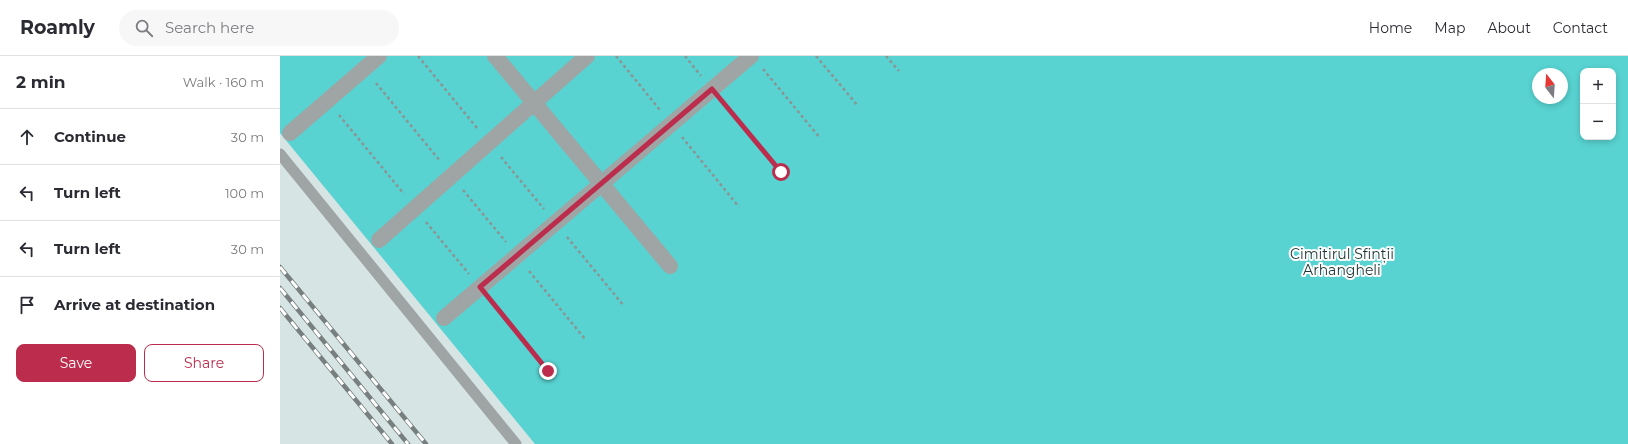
<!DOCTYPE html>
<meta charset="utf-8">
<style>
body{margin:0;font-family:Montserrat,sans-serif;background:#f7f7f7;color:#2b2b33}
.controls{position:absolute;right:12px;top:12px;display:grid;overflow:hidden;border-radius:8px;box-shadow:0 2px 6px #0003}
.controls button{width:36px;height:36px;display:grid;place-items:center;padding:0;border:0;border-bottom:1px solid #e1e1e2;background:#fff;color:#2b2b33;font:20px sans-serif}
.compass{position:absolute;left:1252px;top:12px;width:36px;height:36px;border-radius:50%;background:#fff;box-shadow:0 2px 6px #0003;rotate:343deg}
.stop{position:absolute;width:12px;height:12px;margin:-9px;border:3px solid #bc2c4c;border-radius:50%;background:#fff}
.stop.end{background:#bc2c4c;border-color:#fff;box-shadow:0 1px 4px #0008}
.list{margin:0;padding:0;list-style:none}
h2{display:flex;justify-content:space-between;align-items:center;height:52px;margin:0;padding:0 16px;font-size:17px}
h2 small{font-size:13px;font-weight:400;color:#7c7c81}
.list li{display:grid;grid-template-columns:26px 1fr auto;gap:12px;align-items:center;box-sizing:border-box;height:56px;padding:0 16px;border-top:1px solid #e1e1e2}
.list b{display:block;font-size:15px;white-space:nowrap}
.list em{font-size:13px;font-style:normal;color:#7c7c81}
.actions{display:flex;gap:8px;padding:12px 16px}
.actions a{flex:1;padding:9px 0;border:1px solid #bc2c4c;border-radius:8px;text-align:center;font-size:14px;color:#bc2c4c}
.actions .main{background:#bc2c4c;color:#fff}
.icon{flex:none;width:22px;height:22px;fill:none;stroke:currentColor;stroke-width:2;stroke-linecap:round;stroke-linejoin:round}
.map{position:relative;flex:none;width:1348px;height:388px;overflow:hidden}
header{display:flex;align-items:center;gap:24px;box-sizing:border-box;height:56px;padding:0 20px;background:#fff;border-bottom:1px solid #e1e1e2}
header strong{font-size:19px}
nav{display:flex;gap:22px;margin-inline-start:auto;font-size:14px}
.search{width:280px;height:36px;background:#f7f7f7;display:flex;align-items:center;gap:10px;box-sizing:border-box;padding:0 14px;border-radius:22px;color:#7c7c81;font-size:15px}
main{display:flex}
aside{flex:1;background:#fff}
.map>svg:first-child{display:block}
.green{fill:#58d3d1;fill-rule:evenodd}
.lines{fill:none;stroke-linecap:round;stroke-linejoin:round}
.path{stroke:#8a9594;stroke-width:2.5;stroke-dasharray:3 3;stroke-linecap:butt}
.service{stroke:#9fa5a4;stroke-width:11}
.pedestrian{stroke:#9fa5a4;stroke-width:16}
.rail-casing{stroke:#77807f;stroke-width:4.5}
.rail{stroke:#fff;stroke-width:3;stroke-dasharray:9;stroke-linecap:butt}
.route{stroke:#bc2c4c;stroke-width:5}
.labels{text-anchor:middle;dominant-baseline:central;stroke-width:4;stroke-linejoin:round;paint-order:stroke}
.park-label{font-size:14px;fill:#1b3332;stroke:#fff}
</style>
<header>
<strong>Roamly</strong>
<div class="search"><svg class="icon" aria-label="search" viewBox="0 0 24 24"><circle cx="10" cy="10" r="6"/><path d="M15 15l6 6"/></svg>Search here</div>
<nav><a>Home</a><a>Map</a><a>About</a><a>Contact</a></nav>
</header>
<main>
<aside>
<h2>2 min<small>Walk · 160 m</small></h2>
<ul class="list">
<li><svg class="icon" aria-label="ahead" viewBox="0 0 24 24"><path d="M12 20V5M6 11l6-6 6 6"/></svg><div><b>Continue</b></div><em>30 m</em></li>
<li><svg class="icon" aria-label="left" viewBox="0 0 24 24"><path d="M17 20v-9H6M10 6l-5 5 5 5"/></svg><div><b>Turn left</b></div><em>100 m</em></li>
<li><svg class="icon" aria-label="left" viewBox="0 0 24 24"><path d="M17 20v-9H6M10 6l-5 5 5 5"/></svg><div><b>Turn left</b></div><em>30 m</em></li>
<li><svg class="icon" aria-label="arrive" viewBox="0 0 24 24"><path d="M6 21V4h12l-3 4 3 4H6"/></svg><div><b>Arrive at destination</b></div></li>
</ul>
<div class="actions"><a class="main">Save</a><a>Share</a></div>
</aside>
<div class="map">
<svg width="1348" height="388" viewBox="0 0 1348 388">
<rect width="100%" height="100%" fill="#d6e4e3"/>
<path class="green" d="M0,0H1348V388H255L0,77ZM1303,15H1333V81H1303ZM1258,18H1282V42H1258Z"/>
<g class="lines">
<g class="path">
<path d="M138,0L197,72"/>
<path d="M336,0L380,54"/>
<path d="M405,0L421,20"/>
<path d="M536,0L578,50"/>
<path d="M606,0L619,15"/>
<path d="M483,13L540,82"/>
<path d="M96,27L160,105"/>
<path d="M443,47L501,116"/>
<path d="M59,59L124,138"/>
<path d="M402,81L459,151"/>
<path d="M221,101L264,153"/>
<path d="M183,134L226,186"/>
<path d="M146,166L189,218"/>
<path d="M287,181L344,250"/>
<path d="M249,215L305,283"/>
<path d="M211,245L268,315"/>
</g>
<path class="service" d="M0,98L236,388"/>
<g class="pedestrian">
<path d="M215,0L390,210"/>
<path d="M10,77L99,0"/>
<path d="M99,184L307,0"/>
<path d="M164,262L471,0"/>
</g>
<defs>
<g id="rail">
<path d="M0,211L146,388"/>
<path d="M0,232L128,388"/>
<path d="M0,252L112,388"/>
</g>
</defs>
<use href="#rail" class="rail-casing"/>
<use href="#rail" class="rail"/>
</g>
<g class="lines">
<path class="route" d="M268,315L200,231L432,33L501,116"/>
</g>
<g class="labels">
<g class="park-label">
<text x="1062" y="198">Cimitirul Sfinții<tspan x="1062" dy="16">Arhangheli</tspan></text>
</g>
</g>
</svg>
<div class="controls">
<button>+</button>
<button>−</button>
</div>
<svg class="compass" viewBox="-18 -18 36 36"><path d="M0-13l5 13h-10z" fill="#e53935"/><path d="M0 13l5-13h-10z" fill="#7c7c81"/></svg>
<div class="stop" style="left:501px;top:116px"></div>
<div class="stop end" style="left:268px;top:315px"></div>
</div>
</main>
